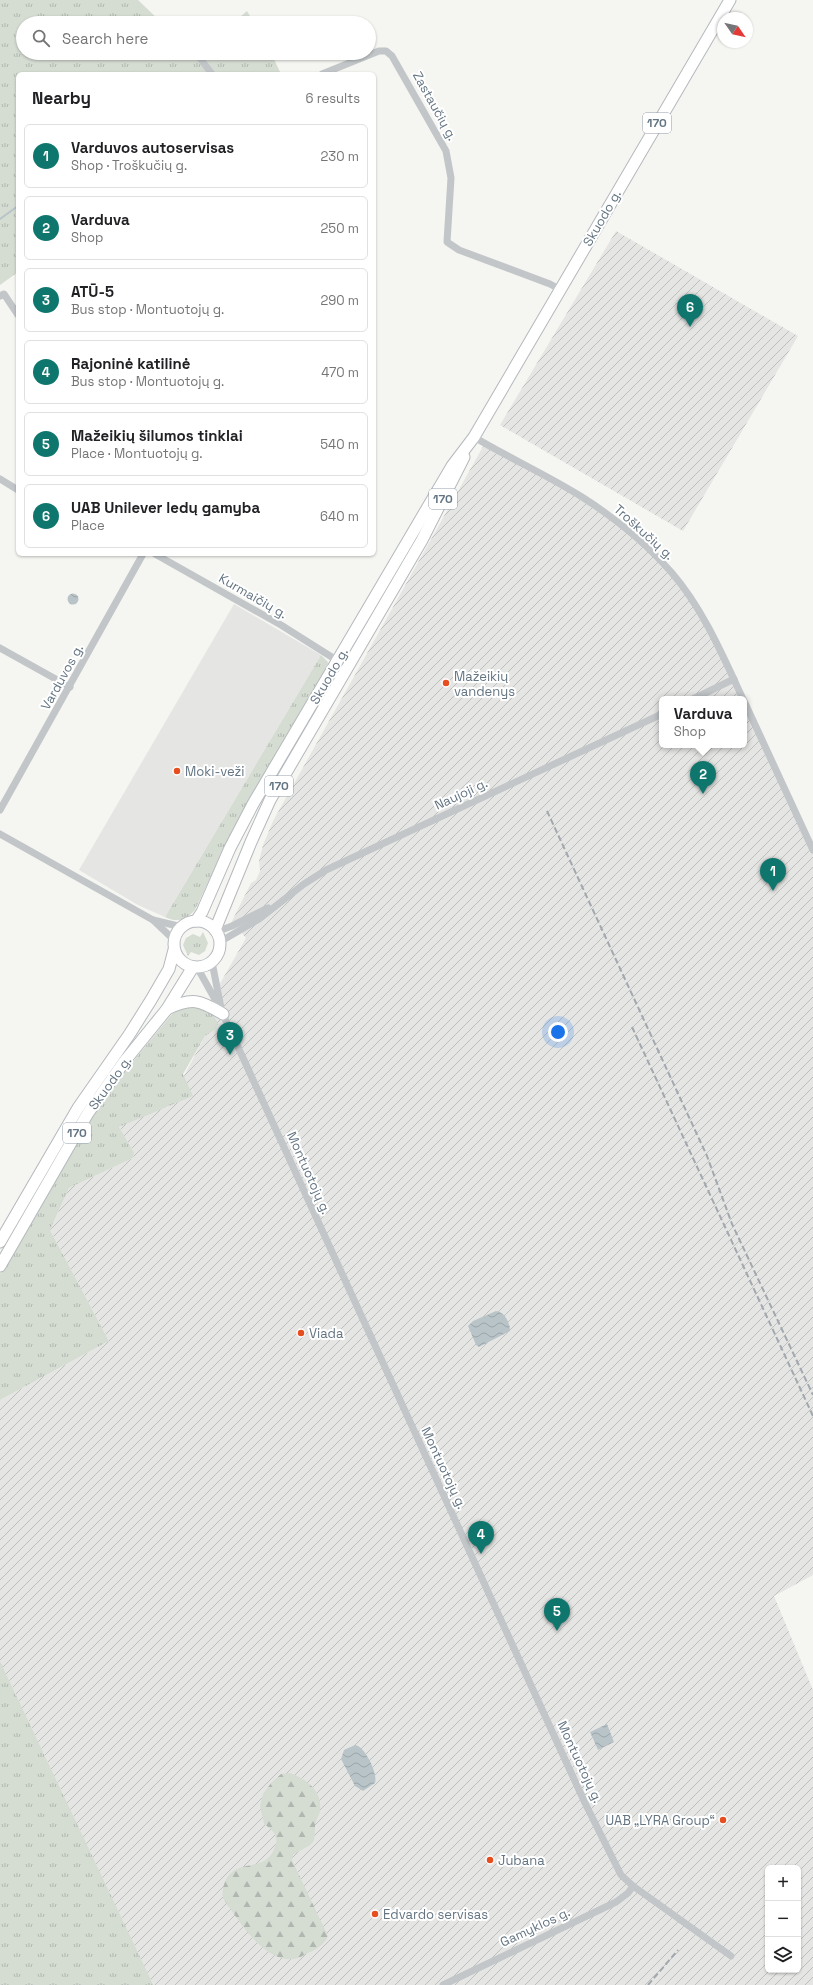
<!DOCTYPE html>
<meta charset="utf-8">
<style>
body{margin:0;font-family:"Space Grotesk",sans-serif;background:#f2f2f2;color:#202124}
.controls{position:absolute;right:12px;bottom:12px;display:grid;overflow:hidden;border-radius:6px;box-shadow:0 1px 3px #0004}
.controls button{width:36px;height:36px;display:grid;place-items:center;padding:0;border:0;border-bottom:1px solid #e0e0e0;background:#fff;color:#202124;font:20px sans-serif}
.compass{position:absolute;left:717px;top:12px;width:36px;height:36px;border-radius:50%;background:#fff;box-shadow:0 1px 3px #0004;rotate:124deg}
.you{position:absolute;left:558px;top:1032px;width:14px;height:14px;margin:-10px;border:3px solid #fff;border-radius:50%;background:#1a73e8;box-shadow:0 0 0 6px #1a73e833}
.badge{display:grid;place-items:center;width:26px;height:26px;border-radius:50%;background:#0f766e;color:#fff;font-size:13px;font-weight:700}
.pin{position:absolute;translate:-50% -33px;filter:drop-shadow(0 1px 2px #0008)}
.pin::after{content:'';position:absolute;top:21px;width:14px;height:12px;background:inherit;clip-path:polygon(0 0,100% 0,50% 100%)}
.popup{position:absolute;left:659px;top:696px;width:88px;height:52px;box-sizing:border-box;display:grid;place-content:center;border-radius:6px;background:#fff;filter:drop-shadow(0 1px 3px #0005);font-size:13px;white-space:nowrap;color:#757577}
.popup b{font-size:15px;color:#202124}
.popup::after{content:'';position:absolute;left:50%;top:100%;margin-left:-8px;border:8px solid transparent;border-top-color:#fff}
.list{margin:0;padding:0;list-style:none}
h2{display:flex;justify-content:space-between;align-items:center;height:52px;margin:0;padding:0 16px;font-size:17px}
h2 small{font-size:13px;font-weight:400;color:#757577}
.list li{display:grid;grid-template-columns:26px 1fr auto;gap:12px;align-items:center;box-sizing:border-box;height:64px;margin:0 8px 8px;padding:0 8px;border:1px solid #e0e0e0;border-radius:6px}
.list b{display:block;font-size:15px;white-space:nowrap}
.list p{margin:0;font-size:13px;white-space:nowrap;color:#757577}
.list em{font-size:13px;font-style:normal;color:#757577}
.icon{flex:none;width:22px;height:22px;fill:none;stroke:currentColor;stroke-width:2;stroke-linecap:round;stroke-linejoin:round}
.map{position:relative;flex:none;width:813px;height:1985px;overflow:hidden}
.search{position:absolute;background:#fff;box-shadow:0 1px 3px #0004;left:16px;top:16px;width:360px;height:44px;display:flex;align-items:center;gap:10px;box-sizing:border-box;padding:0 14px;border-radius:22px;color:#757577;font-size:15px}
.panel{position:absolute;background:#fff;box-shadow:0 1px 3px #0004;left:16px;top:72px;width:360px;height:484px;border-radius:6px}
.map>svg:first-child{display:block}
.built{fill:#e5e6e4}
.industrial{fill:url(#industrial-furrows);fill-rule:evenodd}
.grass{fill:url(#grass-tufts)}
.forest{fill:url(#forest-firs)}
.water{fill:url(#water-waves)}
.lines{fill:none;stroke-linecap:round;stroke-linejoin:round}
.stream{stroke:#b9c4c9;stroke-width:2}
.primary-casing{stroke:#b5b9bd;stroke-width:13}
.street{stroke:#c2c6c9;stroke-width:7}
.primary{stroke:#fff;stroke-width:11}
.rail{stroke:#a2a8ae;stroke-width:2;stroke-dasharray:6 3;stroke-linecap:butt}
.poi-dot{fill:#e64e1f;stroke:#fff;stroke-width:1.5}
.labels{text-anchor:middle;dominant-baseline:central;stroke-width:4;stroke-linejoin:round;paint-order:stroke}
.shield{fill:#fff;stroke:#929ea8;stroke-width:1}
.shield-label{font-size:12px;font-weight:bold;fill:#637482}
.street-label{font-size:13px;fill:#637482;stroke:#fff}
.poi-label{font-size:13px;fill:#637482;stroke:#fff;text-anchor:start}
</style>
<div class="map">
<svg width="813" height="1985" viewBox="0 0 813 1985">
<defs>
<pattern id="industrial-furrows" width="10" height="10" patternUnits="userSpaceOnUse"><rect width="10" height="10" fill="#e5e6e4"/><path d="M-1 1l2-2M0 10L10 0M9 11l2-2" fill="none" stroke="#bdbfbe"/></pattern>
<pattern id="grass-tufts" width="24" height="20" patternUnits="userSpaceOnUse"><rect width="24" height="20" fill="#d5dcd2"/><path d="M3 7l-1-3M5 7V3M7 7l1-3M15 17l-1-3M17 17v-4M19 17l1-3" fill="none" stroke="#b0b7b0"/></pattern>
<pattern id="forest-firs" width="22" height="20" patternUnits="userSpaceOnUse"><rect width="22" height="20" fill="#d5dcd2"/><path d="M5 1l3.5 6h-7zM16 11l3.5 6h-7z" fill="#b0b7b0"/></pattern>
<pattern id="water-waves" width="16" height="10" patternUnits="userSpaceOnUse"><rect width="16" height="10" fill="#b9c4c9"/><path d="M0 5q4-4 8 0t8 0" fill="none" stroke="#9aa4a9"/></pattern>
</defs>
<rect width="100%" height="100%" fill="#f5f5f1"/>
<path class="built" d="M234,604L321,655L165,917L138,905L79,870Z"/>
<g class="industrial">
<path d="M616,231L798,336L683,531L500,425Z"/>
<path d="M485,443L582,497L638,539L688,595L743,699H662V745H744V701L813,850V1575L774,1596L813,1690V1985H153L0,1661V1400L109,1341L50,1230L69,1188L133,1158L134,1152L119,1127L166,1106L167,1108L205,1036L215,1030L206,1008L246,938L232,921L251,883L256,880L260,871L259,861L263,845L273,821ZM768,1868H798V1970H768Z"/>
</g>
<g class="grass">
<path d="M0,0H138L162,23H23V53H189L193,58L198,53H271L281,74H18V272L0,285Z"/>
<path d="M247,11L254,23H233Z"/>
<path d="M321,655L328,662L327,671L233,829L195,910C186,920 177,923 165,917Z"/>
<path d="M203,932L208,943L205,951L199,955L191,952L188,956L183,945L186,938L193,934L200,937Z"/>
<path d="M197,1005L213,1014L218,1024L215,1030L205,1036L183,1074L193,1096L119,1127L134,1152L133,1158L69,1188L50,1230L109,1341L0,1400V1274L87,1125L114,1085L176,1009Z"/>
<path d="M0,1661L151,1980L153,1985H0Z"/>
</g>
<path class="forest" d="M290,1773C305,1778 323,1791 320,1810C320,1815 316,1819 315,1825C315,1830 315,1835 314,1840L310,1845L293,1855L292,1860L328,1936C324,1945 316,1950 308,1953C304,1955 298,1959 294,1959C268,1963 244,1929 232,1911C229,1907 225,1902 223,1898C221,1891 225,1878 231,1873C245,1860 269,1872 276,1843C278,1834 270,1828 264,1824L260,1806L263,1794L271,1783L281,1774Z"/>
<g class="water">
<circle cx="73" cy="599" r="5.5"/>
<path d="M496,1311C505,1312 510,1323 510,1331L479,1347L476,1345L468,1326L473,1321Z"/>
<path d="M607,1724L614,1742L598,1750L590,1732Z"/>
<path d="M355,1745C365,1746 378,1774 375,1783L363,1791L355,1786L341,1759L344,1750Z"/>
</g>
<g class="lines">
<path class="stream" d="M0,219L18,206"/>
<defs>
<g id="primary">
<path d="M196,921L202,912L230,848L253,804L452,466L474,437L730,0"/>
<circle cx="197" cy="944" r="23"/>
<path d="M215,930L251,842L270,800L422,540L464,457"/>
<path d="M167,1009C192,997 200,1000 223,1014"/>
<path d="M0,1242L78,1108L129,1035L151,1000L169,969L174,950"/>
<path d="M0,1266L88,1113L124,1062L167,1009L193,967"/>
</g>
</defs>
<use href="#primary" class="primary-casing"/>
<g class="street">
<path d="M196,53L212,74"/>
<path d="M322,74L379,51H386L392,56L446,151L451,178L447,242L459,250L550,284L561,290"/>
<path d="M0,296L4,294L18,315"/>
<path d="M474,437C509,458 547,475 582,497C615,518 646,543 672,573C703,609 723,656 743,699"/>
<path d="M0,479L18,490"/>
<path d="M155,554L281,625L338,661"/>
<path d="M0,648L70,687"/>
<path d="M693,699L734,679"/>
<path d="M744,701L813,850"/>
<path d="M0,810L143,554"/>
<path d="M0,834L153,920L182,927"/>
<path d="M153,920L174,940"/>
<path d="M216,932L232,926L268,908"/>
<path d="M220,944L223,940L259,919L304,884L326,870L662,714"/>
<path d="M212,962L221,1008"/>
<path d="M197,967L221,1010L585,1803L621,1875L633,1886L731,1956"/>
<path d="M443,1985L616,1902L628,1893L633,1886"/>
</g>
<use href="#primary" class="primary"/>
<g class="rail">
<path d="M547,811L707,1156L732,1224L813,1395"/>
<path d="M632,1027L813,1416"/>
<path d="M648,1985L678,1950"/>
</g>
</g>
<g class="poi-dot">
<circle cx="446" cy="683" r="4"/>
<circle cx="177" cy="771" r="4"/>
<circle cx="301" cy="1333" r="4"/>
<circle cx="723" cy="1820" r="4"/>
<circle cx="490" cy="1860" r="4"/>
<circle cx="375" cy="1914" r="4"/>
</g>
<g class="labels">
<g class="shield">
<rect x="643" y="113" width="28" height="20" rx="3"/>
<rect x="429" y="489" width="28" height="20" rx="3"/>
<rect x="265" y="776" width="28" height="20" rx="3"/>
<rect x="63" y="1123" width="28" height="20" rx="3"/>
</g>
<g class="shield-label">
<text x="657" y="123">170</text>
<text x="443" y="499">170</text>
<text x="279" y="786">170</text>
<text x="77" y="1133">170</text>
</g>
<g class="street-label">
<text transform="translate(435 106) rotate(61)">Zastaučių g.</text>
<text transform="translate(602 218) rotate(-60)">Skuodo g.</text>
<text transform="translate(644 532) rotate(42)">Troškučių g.</text>
<text transform="translate(253 596) rotate(30)">Kurmaičių g.</text>
<text transform="translate(329 676) rotate(-60)">Skuodo g.</text>
<text transform="translate(62 677) rotate(-61)">Varduvos g.</text>
<text transform="translate(461 794) rotate(-25)">Naujoji g.</text>
<text transform="translate(110 1083) rotate(-54)">Skuodo g.</text>
<text transform="translate(309 1173) rotate(66)">Montuotojų g.</text>
<text transform="translate(444 1468) rotate(65)">Montuotojų g.</text>
<text transform="translate(580 1762) rotate(65)">Montuotojų g.</text>
<text transform="translate(535 1927) rotate(-25)">Gamyklos g.</text>
</g>
<g class="poi-label">
<text x="454" y="676">Mažeikių<tspan x="454" dy="15">vandenys</tspan></text>
<text x="185" y="771">Moki-veži</text>
<text x="309" y="1333">Viada</text>
<text x="715" y="1820" text-anchor="end">UAB „LYRA Group“</text>
<text x="498" y="1860">Jubana</text>
<text x="383" y="1914">Edvardo servisas</text>
</g>
</g>
</svg>
<div class="controls">
<button>+</button>
<button>−</button>
<button><svg class="icon" aria-label="layers" viewBox="0 0 24 24"><path d="M12 4l9 5-9 5-9-5zM3 14l9 5 9-5"/></svg></button>
</div>
<svg class="compass" viewBox="-18 -18 36 36"><path d="M0-13l5 13h-10z" fill="#e53935"/><path d="M0 13l5-13h-10z" fill="#757577"/></svg>
<div class="you"></div>
<div class="pin badge" style="left:773px;top:891px">1</div>
<div class="pin badge" style="left:703px;top:794px">2</div>
<div class="popup"><b>Varduva</b>Shop</div>
<div class="pin badge" style="left:230px;top:1055px">3</div>
<div class="pin badge" style="left:481px;top:1554px">4</div>
<div class="pin badge" style="left:557px;top:1631px">5</div>
<div class="pin badge" style="left:690px;top:327px">6</div>
<div class="search"><svg class="icon" aria-label="search" viewBox="0 0 24 24"><circle cx="10" cy="10" r="6"/><path d="M15 15l6 6"/></svg>Search here</div>
<section class="panel">
<h2>Nearby<small>6 results</small></h2>
<ul class="list">
<li><span class="badge">1</span><div><b>Varduvos autoservisas</b><p>Shop · Troškučių g.</p></div><em>230 m</em></li>
<li><span class="badge">2</span><div><b>Varduva</b><p>Shop</p></div><em>250 m</em></li>
<li><span class="badge">3</span><div><b>ATŪ-5</b><p>Bus stop · Montuotojų g.</p></div><em>290 m</em></li>
<li><span class="badge">4</span><div><b>Rajoninė katilinė</b><p>Bus stop · Montuotojų g.</p></div><em>470 m</em></li>
<li><span class="badge">5</span><div><b>Mažeikių šilumos tinklai</b><p>Place · Montuotojų g.</p></div><em>540 m</em></li>
<li><span class="badge">6</span><div><b>UAB Unilever ledų gamyba</b><p>Place</p></div><em>640 m</em></li>
</ul>
</section>
</div>
